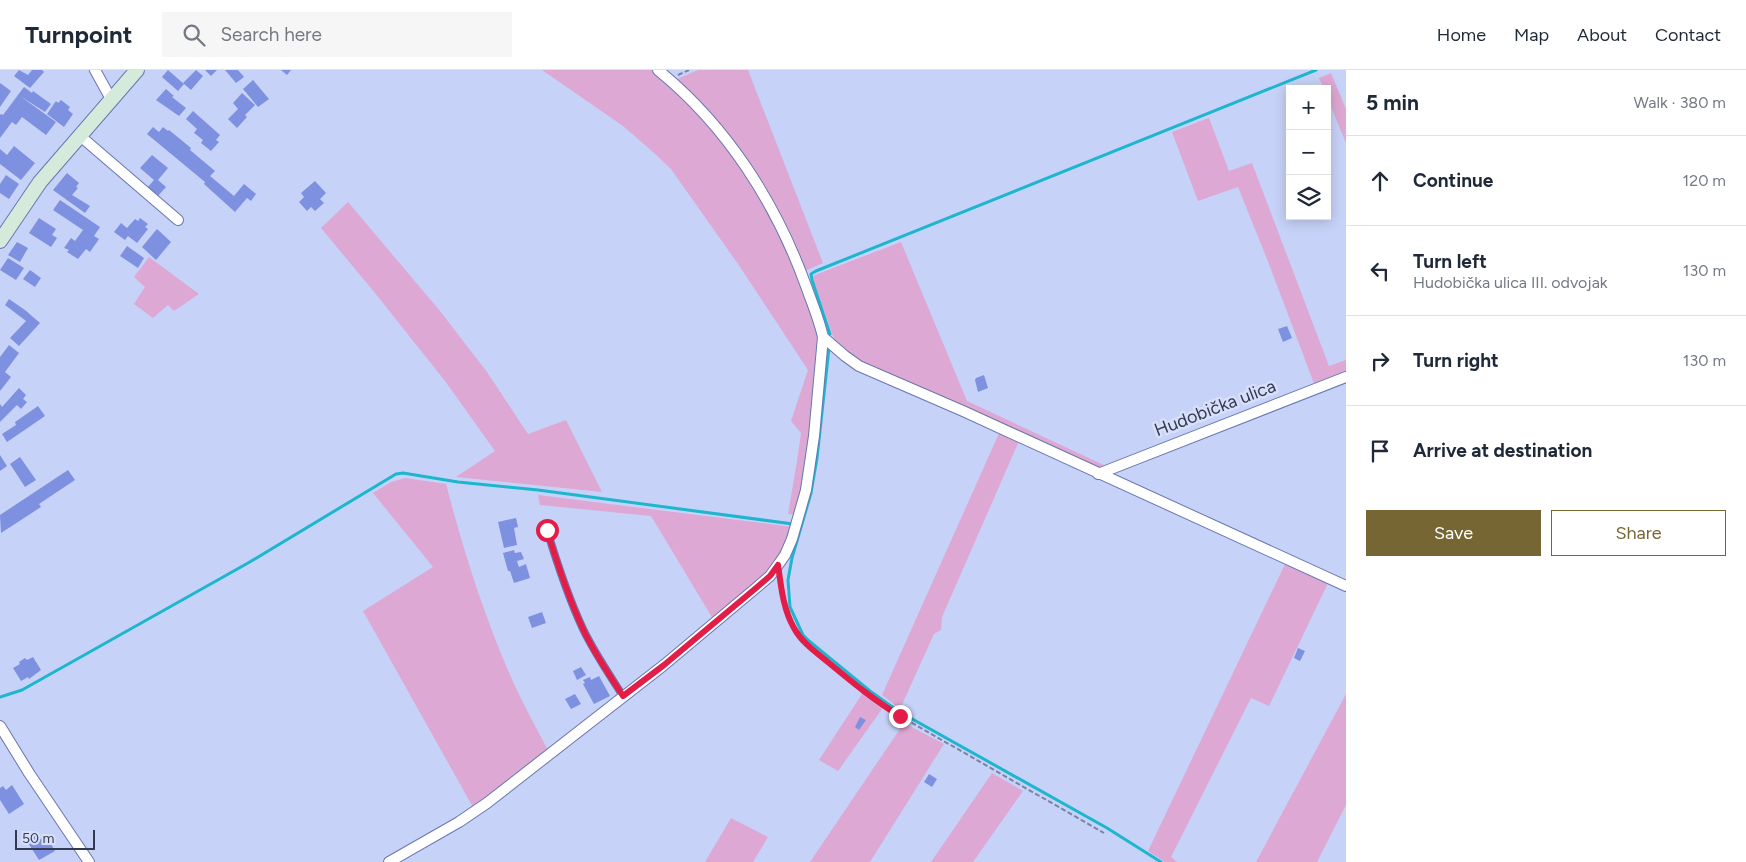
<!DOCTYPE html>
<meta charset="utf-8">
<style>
body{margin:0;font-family:Figtree,sans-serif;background:#f6f6f7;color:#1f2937}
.controls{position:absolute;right:15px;top:15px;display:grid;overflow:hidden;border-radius:0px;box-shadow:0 2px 12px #0003}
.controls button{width:45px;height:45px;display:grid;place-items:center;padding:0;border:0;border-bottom:1px solid #e0e1e3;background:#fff;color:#1f2937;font:25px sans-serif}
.scale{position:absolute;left:15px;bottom:12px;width:80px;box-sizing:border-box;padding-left:5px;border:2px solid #323952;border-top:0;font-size:14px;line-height:18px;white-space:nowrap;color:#323952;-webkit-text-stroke:4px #d8e0f9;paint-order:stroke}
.stop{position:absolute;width:15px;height:15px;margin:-11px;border:4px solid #e11d48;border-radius:50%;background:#fff}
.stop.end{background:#e11d48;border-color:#fff;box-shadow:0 1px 5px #0008}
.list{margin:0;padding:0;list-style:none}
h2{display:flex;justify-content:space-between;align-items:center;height:65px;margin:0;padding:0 20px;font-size:21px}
h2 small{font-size:16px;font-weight:400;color:#747a83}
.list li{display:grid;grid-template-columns:32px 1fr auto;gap:15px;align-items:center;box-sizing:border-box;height:90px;padding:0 20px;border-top:1px solid #e0e1e3}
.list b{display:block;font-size:19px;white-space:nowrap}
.list p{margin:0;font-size:16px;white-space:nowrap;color:#747a83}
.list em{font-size:16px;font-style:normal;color:#747a83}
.actions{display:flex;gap:10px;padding:15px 20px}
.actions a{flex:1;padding:11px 0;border:1px solid #766633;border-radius:0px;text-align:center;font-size:18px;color:#766633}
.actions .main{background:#766633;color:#fff}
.icon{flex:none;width:28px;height:28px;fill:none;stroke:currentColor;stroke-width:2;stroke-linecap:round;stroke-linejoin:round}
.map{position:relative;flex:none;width:1346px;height:792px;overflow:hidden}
header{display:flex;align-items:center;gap:30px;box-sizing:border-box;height:70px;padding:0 25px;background:#fff;border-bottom:1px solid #e0e1e3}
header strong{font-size:24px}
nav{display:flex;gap:28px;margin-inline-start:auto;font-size:18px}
.search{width:350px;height:45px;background:#f6f6f7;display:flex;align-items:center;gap:12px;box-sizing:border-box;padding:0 18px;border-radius:0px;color:#747a83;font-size:19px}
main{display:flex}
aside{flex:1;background:#fff}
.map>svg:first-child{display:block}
.green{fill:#dda8d4}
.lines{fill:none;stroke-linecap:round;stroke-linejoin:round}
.stream{stroke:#1eb6ce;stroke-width:3}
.building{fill:#7d91e0}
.service-casing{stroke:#6877af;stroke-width:8}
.minor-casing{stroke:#6877af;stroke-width:12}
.secondary-casing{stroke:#6877af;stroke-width:16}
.path{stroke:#7a83a2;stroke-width:2;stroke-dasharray:5 2.5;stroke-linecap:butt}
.service{stroke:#fff;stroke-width:5}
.minor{stroke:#fff;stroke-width:10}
.secondary{stroke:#d6eadc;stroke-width:14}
.route{stroke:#e11d48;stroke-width:6}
.labels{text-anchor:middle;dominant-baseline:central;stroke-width:5;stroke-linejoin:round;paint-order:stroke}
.street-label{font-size:18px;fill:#323952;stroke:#d8e0f9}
</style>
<header>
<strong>Turnpoint</strong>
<div class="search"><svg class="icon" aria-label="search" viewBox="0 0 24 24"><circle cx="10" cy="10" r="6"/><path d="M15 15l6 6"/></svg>Search here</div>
<nav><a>Home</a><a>Map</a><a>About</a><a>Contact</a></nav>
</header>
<main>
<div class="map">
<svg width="1346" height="792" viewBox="0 0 1346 792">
<rect width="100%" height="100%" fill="#c7d2f8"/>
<g class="green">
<path d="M542,0H653L666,11L721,68L775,150L798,203L819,267L812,362L797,445L788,444L797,391L801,363L791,351L808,300L738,194L671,99L653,82L623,56Z"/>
<path d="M698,0H748L823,193L805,201L781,148L700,33L677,9Z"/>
<path d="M1331,3L1346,39V73L1327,27V19H1324L1319,8Z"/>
<path d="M1209,48L1229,101L1252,93L1329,296L1346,290V303L1315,316L1269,194L1238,117L1198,131L1172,62Z"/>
<path d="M348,132L440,241L487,302L528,364L566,350L602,422L456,407L495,381L445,311L375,223L321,158Z"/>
<path d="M901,172L967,331L1106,396L1098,399L859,292L835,272L814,212L813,207L815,205Z"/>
<path d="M149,187L199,224L174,241L168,235L153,248L134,234L145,217L134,207Z"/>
<path d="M1000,361L1019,371L942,547L941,560L934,564L900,639L882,625Z"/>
<path d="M405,408L446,414C464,483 485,549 514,614C525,637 537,660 549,682L474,739L363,541L433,497L373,423L391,412Z"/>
<path d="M538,425L793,457L784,480L766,505L713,549L651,446L540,435Z"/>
<path d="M1286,492L1329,511L1269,636L1251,628L1171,787L1177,792H1165L1148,781Z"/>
<path d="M862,624L882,639L838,701L819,690Z"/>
<path d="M1346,624V735L1317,792H1256Z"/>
<path d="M904,653L944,674L870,792H810Z"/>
<path d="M992,703L1023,721L973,792H931Z"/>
<path d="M731,748L768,767L753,792H705Z"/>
</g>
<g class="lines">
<g class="stream">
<path d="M830,264L812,210L811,204L816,201L1316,0"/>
<path d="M829,278L817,388L811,423L792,488L788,510L790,537L803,565L809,571L870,621L898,641L1107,758L1161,792"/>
<path d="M0,627L22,620L248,493L396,404L403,403L458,412L538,420L793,454"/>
</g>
</g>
<g class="building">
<path d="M19,0L28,5L32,0H42L44,2L30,18L14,6Z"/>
<path d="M168,0L184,14L178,21L162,7Z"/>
<path d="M196,0L203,6L191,20L183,13Z"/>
<path d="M205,0H217L211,6Z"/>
<path d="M225,0H238L244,7L236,13Z"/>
<path d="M281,0H291L287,5Z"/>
<path d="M253,10L269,29L258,37L243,19Z"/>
<path d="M0,13L11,21L0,37Z"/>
<path d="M24,17L32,23L33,21L51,34L45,42L20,26L56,52L46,65L22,47L16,55L12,52L0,68V45L1,44L3,45Z"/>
<path d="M166,19L174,26L172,27L186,38L179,46L156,30Z"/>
<path d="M242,23L255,35L245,45L247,47L237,58L228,49L238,39L233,33Z"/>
<path d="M61,30L70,37L68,40L73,44L64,57L47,44L56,31L58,33Z"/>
<path d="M193,41L220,65L216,70L219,72L211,81L201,73L203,70L194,63L197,59L186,49Z"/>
<path d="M153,57L159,62L163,57L168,61L169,60L191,78L190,80L215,101L210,106L234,126L244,114L256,124L251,131L247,128L235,142L204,114L205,112L147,64Z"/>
<path d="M14,76L35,93L21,110L0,94V79L7,85Z"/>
<path d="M152,85L168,98L158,110L166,117L157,127L147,118L154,110L140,98Z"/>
<path d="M67,103L79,113L76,117L78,118L72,125L90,136L85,143L53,120Z"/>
<path d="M6,105L19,114L9,129L0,123V114Z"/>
<path d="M315,111L326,123L320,129L324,133L315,141L311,137L307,141L299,132L304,127L301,123Z"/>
<path d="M60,130L100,157L94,166L99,169L90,182L86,179L78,189L67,182L69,180L64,178L71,168L75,171L83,160L53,140Z"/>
<path d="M39,148L56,159L52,165L57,168L51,177L29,163Z"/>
<path d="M140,148L148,154L145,157L148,159L137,173L128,166L125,170L114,162L121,153L127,158L135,149L138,151Z"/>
<path d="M157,159L171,172L156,190L142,177Z"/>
<path d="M17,172L28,178L20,192L8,185Z"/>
<path d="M127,176L144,188L138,198L120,186Z"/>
<path d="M8,188L24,198L16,210L0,200Z"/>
<path d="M30,200L41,208L35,217L23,209Z"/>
<path d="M9,229L25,240L40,253L19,276L10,268L26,251L5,235Z"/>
<path d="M1287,256L1292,268L1283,272L1278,259Z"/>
<path d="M9,275L19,283L5,302L11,307L0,321V287Z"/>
<path d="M984,305L988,318L978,322L975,310L976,308Z"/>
<path d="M19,318L26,325L23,329L27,332L21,339L17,335L0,352V334L2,337Z"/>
<path d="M38,336L45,346L7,372L2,364L16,355L15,352Z"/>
<path d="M0,385L7,396L0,401Z"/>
<path d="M20,387L36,410L25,417L10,394Z"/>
<path d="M68,400L75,410L39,434L41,437L1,463L0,445Z"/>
<path d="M516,448L518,457L514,458L517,475L504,478L498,452Z"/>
<path d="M514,480L515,483L521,482L524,489L517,491L519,497L526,494L530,508L514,513L510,501H508L503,483Z"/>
<path d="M542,542L546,553L532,558L528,547Z"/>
<path d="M1298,578L1305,581L1300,591L1294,588Z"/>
<path d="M33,587L41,600L29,609L28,607L21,611L13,598L20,594L19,592L25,588L27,590Z"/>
<path d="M581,597L586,605L577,610L573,601Z"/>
<path d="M599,606L610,626L594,634L583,614L585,613L583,610L590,607L591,610Z"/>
<path d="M575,624L581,634L571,639L565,629Z"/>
<path d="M860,647L866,650L859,660L855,657Z"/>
<path d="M929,704L937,709L932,717L924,712Z"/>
<path d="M12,715L24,734L9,744L0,730V718L3,716L6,720Z"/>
<path d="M34,763L39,770L46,765L55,781L39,790L25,768Z"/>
</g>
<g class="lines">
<defs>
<path id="service" d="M547,460C557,493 568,527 583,559C594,582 609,604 623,626"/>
<g id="minor">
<path d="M95,0L111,29"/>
<path d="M79,65L178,150"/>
<path d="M823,267L845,286L859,296L963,341L1346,516"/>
<path d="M1098,404L1346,307"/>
<path d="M0,656L29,703L89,792"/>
<path d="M389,792L459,752L487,733L664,595L756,518L770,506L778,495L785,485L792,469L806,420L814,366L823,267C819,249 812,233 806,216C776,133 727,56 658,0"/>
</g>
<path id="secondary" d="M0,171L40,112L137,0"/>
</defs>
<use href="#service" class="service-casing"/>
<use href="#minor" class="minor-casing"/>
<use href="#secondary" class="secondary-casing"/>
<g class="path">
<path d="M678,5L689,0"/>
<path d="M780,510C783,526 785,543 793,558C801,573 816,583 829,593C852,612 875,631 900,646L1104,763"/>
</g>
<use href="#service" class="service"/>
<use href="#minor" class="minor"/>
<use href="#secondary" class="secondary"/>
</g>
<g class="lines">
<path class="route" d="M547,460C557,493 568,527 583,559C594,583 609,604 623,626L664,595L756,518L770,506L778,495C781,516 783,539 794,558C802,573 817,583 829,593C852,612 875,631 900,646"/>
</g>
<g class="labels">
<g class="street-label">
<text transform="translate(1215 338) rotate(-21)">Hudobička ulica</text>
</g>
</g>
</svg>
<div class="controls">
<button>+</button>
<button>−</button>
<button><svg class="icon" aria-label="layers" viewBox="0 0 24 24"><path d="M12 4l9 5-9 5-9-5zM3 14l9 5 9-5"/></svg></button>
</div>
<div class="scale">50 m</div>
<div class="stop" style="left:547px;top:460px"></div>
<div class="stop end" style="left:900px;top:646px"></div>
</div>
<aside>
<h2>5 min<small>Walk · 380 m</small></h2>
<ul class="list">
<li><svg class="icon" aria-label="ahead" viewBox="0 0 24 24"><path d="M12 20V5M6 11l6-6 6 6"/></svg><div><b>Continue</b></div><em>120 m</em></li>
<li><svg class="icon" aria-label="left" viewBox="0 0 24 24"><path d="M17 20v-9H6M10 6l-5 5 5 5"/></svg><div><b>Turn left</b><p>Hudobička ulica III. odvojak</p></div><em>130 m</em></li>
<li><svg class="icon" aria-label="right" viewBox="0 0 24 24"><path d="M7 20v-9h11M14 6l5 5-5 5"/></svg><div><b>Turn right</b></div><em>130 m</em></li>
<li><svg class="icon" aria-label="arrive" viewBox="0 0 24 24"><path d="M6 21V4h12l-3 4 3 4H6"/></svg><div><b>Arrive at destination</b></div></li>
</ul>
<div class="actions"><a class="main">Save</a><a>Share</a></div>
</aside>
</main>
